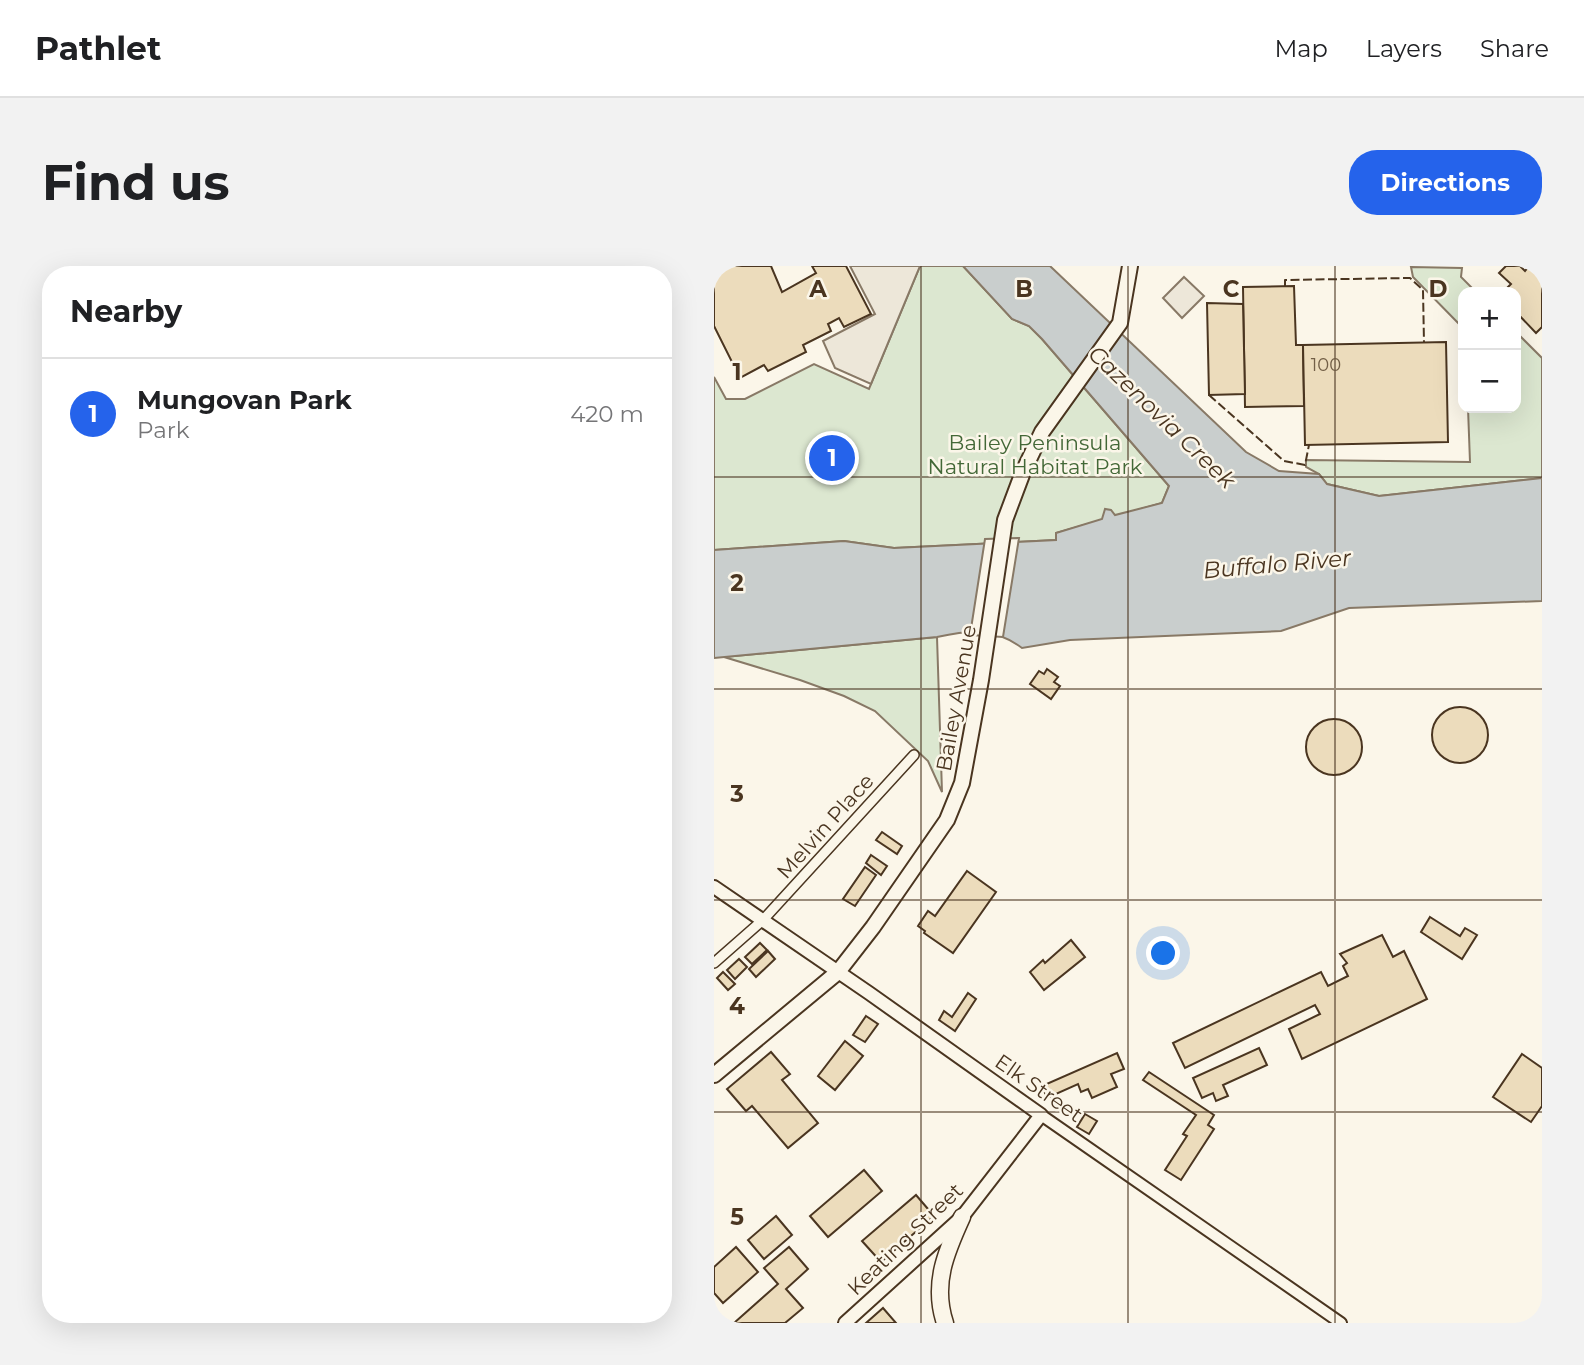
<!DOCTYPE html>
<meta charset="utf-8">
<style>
body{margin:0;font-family:Montserrat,sans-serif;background:#f2f2f2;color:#202124}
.controls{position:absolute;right:21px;top:21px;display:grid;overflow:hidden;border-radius:14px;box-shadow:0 7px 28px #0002}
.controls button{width:63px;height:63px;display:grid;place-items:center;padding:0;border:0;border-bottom:2px solid #e0e0e0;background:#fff;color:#202124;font:35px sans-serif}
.you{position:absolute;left:450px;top:688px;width:24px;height:24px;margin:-18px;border:5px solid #fff;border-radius:50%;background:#1a73e8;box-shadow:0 0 0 10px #1a73e833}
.badge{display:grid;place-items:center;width:46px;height:46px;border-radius:50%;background:#2563eb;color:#fff;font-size:23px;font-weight:700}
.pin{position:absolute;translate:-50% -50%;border:4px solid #fff;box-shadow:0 2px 7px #0006}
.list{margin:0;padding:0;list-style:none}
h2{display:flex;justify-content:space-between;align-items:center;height:91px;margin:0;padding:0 28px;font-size:30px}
h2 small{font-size:23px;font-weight:400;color:#757577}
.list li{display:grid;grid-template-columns:46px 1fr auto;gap:21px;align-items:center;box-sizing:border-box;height:112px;padding:0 28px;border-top:2px solid #e0e0e0}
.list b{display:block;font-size:26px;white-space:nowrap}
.list p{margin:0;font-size:23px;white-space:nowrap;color:#757577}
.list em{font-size:23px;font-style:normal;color:#757577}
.map{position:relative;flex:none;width:828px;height:1057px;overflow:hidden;border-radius:28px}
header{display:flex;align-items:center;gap:42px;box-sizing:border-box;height:98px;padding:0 35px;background:#fff;border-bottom:2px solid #e0e0e0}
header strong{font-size:33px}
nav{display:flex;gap:38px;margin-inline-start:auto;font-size:24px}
.intro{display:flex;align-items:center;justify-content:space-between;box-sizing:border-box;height:168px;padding:0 42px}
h1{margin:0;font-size:49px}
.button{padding:18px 32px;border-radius:28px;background:#2563eb;color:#fff;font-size:24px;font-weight:700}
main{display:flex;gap:42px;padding:0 42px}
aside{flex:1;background:#fff;border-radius:28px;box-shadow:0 7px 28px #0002}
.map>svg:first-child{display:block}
.green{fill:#dce7d0;stroke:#887966;stroke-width:2}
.parking{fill:#ede7d9;stroke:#887966;stroke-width:2}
.water{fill:#c9cecd;stroke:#887966;stroke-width:2}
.pier{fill:#fbf6e9;stroke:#887966;stroke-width:2}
.building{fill:#ecdcbc;stroke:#4a3520;stroke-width:2}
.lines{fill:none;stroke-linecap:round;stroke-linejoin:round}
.minor-casing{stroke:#4a3520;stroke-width:12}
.tertiary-casing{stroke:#4a3520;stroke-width:14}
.secondary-casing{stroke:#4a3520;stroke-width:16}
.primary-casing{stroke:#4a3520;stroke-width:18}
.motorway-casing{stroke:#4a3520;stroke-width:19}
.minor{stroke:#fbf6e9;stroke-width:9}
.tertiary{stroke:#fbf6e9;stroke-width:10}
.secondary{stroke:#fbf6e9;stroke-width:12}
.primary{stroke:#fbf6e9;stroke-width:14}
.motorway{stroke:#fbf6e9;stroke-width:16}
.fence{stroke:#4a3520;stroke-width:2;stroke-dasharray:9 3.5;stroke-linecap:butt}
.grid{fill:none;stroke:#4a3520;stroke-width:2;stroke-opacity:0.55}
.labels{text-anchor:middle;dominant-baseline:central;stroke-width:5;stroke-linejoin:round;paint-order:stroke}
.number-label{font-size:18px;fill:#725f47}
.park-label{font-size:21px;fill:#436837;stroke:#fbf6e9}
.street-label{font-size:21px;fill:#4a3520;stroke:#fbf6e9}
.water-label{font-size:23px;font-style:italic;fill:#4a3520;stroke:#fbf6e9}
.grid-label{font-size:23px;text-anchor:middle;font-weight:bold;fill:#4a3520;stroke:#fbf6e9;stroke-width:5;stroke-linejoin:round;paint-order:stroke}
</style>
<header>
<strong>Pathlet</strong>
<nav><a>Map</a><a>Layers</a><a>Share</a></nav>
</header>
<div class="intro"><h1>Find us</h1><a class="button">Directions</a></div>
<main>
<aside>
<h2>Nearby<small></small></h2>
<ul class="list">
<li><span class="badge">1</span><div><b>Mungovan Park</b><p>Park</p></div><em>420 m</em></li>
</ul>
</aside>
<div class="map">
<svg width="828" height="1057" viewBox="0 0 828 1057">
<rect width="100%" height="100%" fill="#fbf6e9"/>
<g class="green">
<path d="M206,0H249L298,53L315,60L328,73L455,220L448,237L342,267V274L180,282L130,275L0,284V111L12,133H31L100,98L155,123Z"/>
<path d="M697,1L748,2L747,11L762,26H749V62L699,11Z"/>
<path d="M802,66L828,92V212L665,230L613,218L605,208L592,201V194L756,196L754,142H802Z"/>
<path d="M223,371L228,526L214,495L161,445L130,430L86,414L10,391Z"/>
</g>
<g class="parking">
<path d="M136,0H206L157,118L121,102L109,75L161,48Z"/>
<path d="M470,11L490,30L468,52L449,32Z"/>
</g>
<path class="water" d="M249,0H336L532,186L565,205L605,208L613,218L665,230L828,212V335L635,342L567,365L356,374L308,382C280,361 256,364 223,371L0,392V284L130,275L180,282L342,274V267L388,253L391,243L397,244L401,249L448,237L455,220L328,73L315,60L298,53Z"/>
<path class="pier" d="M305,272L289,371L256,369L271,273Z"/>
<g class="building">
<path d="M0,0H57L68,26L102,7L98,0H132L157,48L130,61L125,52L114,58L117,65L89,79L92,86L54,105L50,99L26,112L0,60Z"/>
<path d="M792,0H806L811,5L815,0H828V61L822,67L802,46V26H789L797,18L785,7Z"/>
<path d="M580,20L582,79H589L590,140L531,141L529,21Z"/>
<path d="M493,37L529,38L531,128L495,129Z"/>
<path d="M732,76L734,176L591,179L589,79Z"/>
<path d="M333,403L344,411L340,416L346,420L337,433L316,418L325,405L330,408Z"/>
<circle cx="746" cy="469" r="28"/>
<circle cx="620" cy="481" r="28"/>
<path d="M168,566L188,580L183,588L162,574Z"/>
<path d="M157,589L173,600L167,609L152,597Z"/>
<path d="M151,601L162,609L141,640L129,633Z"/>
<path d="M253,605L282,626L239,687L210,667L211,665L204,660L214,645L221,650Z"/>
<path d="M716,651L746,670L751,662L763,669L748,693L707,666Z"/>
<path d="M668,669L679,691L690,685L713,733L588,793L575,763L606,748L601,739L471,802L459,777L607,706L614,720L634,710L629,700L633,697L626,688Z"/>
<path d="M357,674L371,691L330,724L316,706L329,694L331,697Z"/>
<path d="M46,677L53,684L38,698L31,691Z"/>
<path d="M54,685L61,693L42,711L35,703Z"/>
<path d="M25,693L33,701L21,713L13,704Z"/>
<path d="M9,706L21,718L14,724L3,712Z"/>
<path d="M254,727L262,733L241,765L225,754L230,745L238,751Z"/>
<path d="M152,750L164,758L151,776L139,769Z"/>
<path d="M131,775L149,790L121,824L104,810Z"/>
<path d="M545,782L553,799L509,819L514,830L502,835L499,827L488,832L479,812Z"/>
<path d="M57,786L76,808L68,814L104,857L74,882L38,840L32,845L13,823Z"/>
<path d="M403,787L410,803L397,808L403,821L378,832L374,823L367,826L364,818L333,832L328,820Z"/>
<path d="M808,788L828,802V840L817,856L779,831Z"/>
<path d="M435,806L500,849L494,859L500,863L467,914L451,904L473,870L469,868L482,849L429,814Z"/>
<path d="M371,848L383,855L375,868L363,861Z"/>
<path d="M150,904L168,925L114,971L96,950Z"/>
<path d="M202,929L220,950L167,996L148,975Z"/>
<path d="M62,950L78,969L50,993L34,974Z"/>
<path d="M22,981L44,1006L9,1037L0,1027V1001Z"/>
<path d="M75,981L94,1003L72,1023L89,1042L71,1057H20L64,1018L50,1002Z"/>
<path d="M169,1042L182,1057H152Z"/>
</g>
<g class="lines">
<defs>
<path id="minor" d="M0,697L49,654L200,489"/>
<path id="tertiary" d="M327,849L627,1057"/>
<path id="secondary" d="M0,621L155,727L327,849L248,951L131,1057"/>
<path id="primary" d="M0,809L124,706L159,661L233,554L248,517L267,414L291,254L309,206L328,166L406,57L416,0"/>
<path id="motorway" d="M231,1057C218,1018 232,986 248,951"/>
</defs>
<use href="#minor" class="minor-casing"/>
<use href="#tertiary" class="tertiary-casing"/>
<use href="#secondary" class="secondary-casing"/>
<use href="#primary" class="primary-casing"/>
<use href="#motorway" class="motorway-casing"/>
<use href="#minor" class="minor"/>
<use href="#tertiary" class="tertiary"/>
<use href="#secondary" class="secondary"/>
<use href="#primary" class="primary"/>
<use href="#motorway" class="motorway"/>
<g class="fence">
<path d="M571,21V14L696,12L709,24L710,77"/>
<path d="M495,129L570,195L591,199L595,179"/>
</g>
</g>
<path class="grid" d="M207,0V1057M414,0V1057M621,0V1057M0,211H828M0,423H828M0,634H828M0,846H828"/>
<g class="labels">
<g class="number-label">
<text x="612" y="99">100</text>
</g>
<g class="park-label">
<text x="321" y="176">Bailey Peninsula<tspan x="321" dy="24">Natural Habitat Park</tspan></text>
</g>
<g class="street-label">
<text transform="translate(242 432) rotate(-80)">Bailey Avenue</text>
<text transform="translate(111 560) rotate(-48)">Melvin Place</text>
<text transform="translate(325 822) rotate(35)">Elk Street</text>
<text transform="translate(191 973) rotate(-44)">Keating Street</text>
</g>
<g class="water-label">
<text transform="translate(448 151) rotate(44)">Cazenovia Creek</text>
<text transform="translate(563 298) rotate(-5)">Buffalo River</text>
</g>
</g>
<g class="grid-label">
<text x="104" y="31">A</text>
<text x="310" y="31">B</text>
<text x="517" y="31">C</text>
<text x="724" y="31">D</text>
<text x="23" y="114">1</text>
<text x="23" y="325">2</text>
<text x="23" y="536">3</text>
<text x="23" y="748">4</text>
<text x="23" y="959">5</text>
</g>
</svg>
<div class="controls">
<button>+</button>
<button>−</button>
</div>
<div class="you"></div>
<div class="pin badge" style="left:118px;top:192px">1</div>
</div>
</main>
